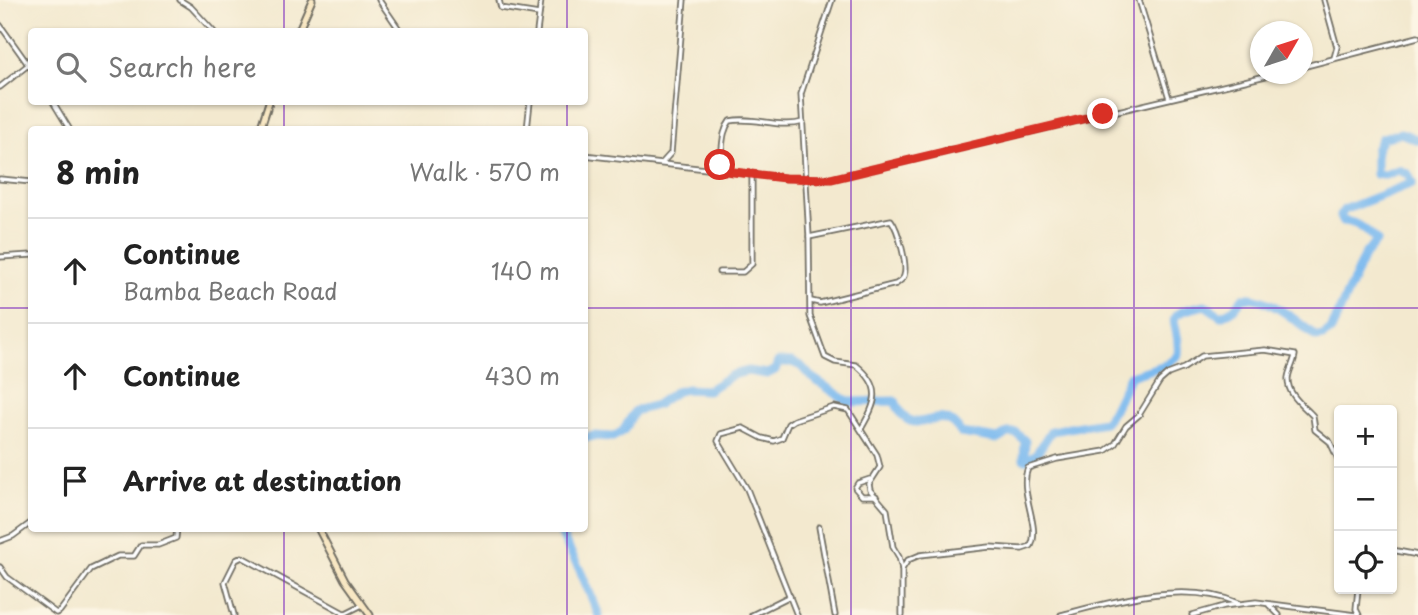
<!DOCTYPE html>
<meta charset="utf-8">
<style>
body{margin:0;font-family:"Playpen Sans",sans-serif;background:#f6f6f6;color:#222}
.controls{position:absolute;right:21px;bottom:21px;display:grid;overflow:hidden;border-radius:7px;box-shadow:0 2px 5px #0004}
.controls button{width:63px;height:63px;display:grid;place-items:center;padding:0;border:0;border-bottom:2px solid #e0e0e0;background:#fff;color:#222;font:35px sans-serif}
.compass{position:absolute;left:1250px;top:21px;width:63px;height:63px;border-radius:50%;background:#fff;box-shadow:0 2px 5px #0004;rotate:51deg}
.stop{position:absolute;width:21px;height:21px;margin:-16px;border:5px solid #d93025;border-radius:50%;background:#fff}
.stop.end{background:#d93025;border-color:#fff;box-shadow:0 2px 7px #0008}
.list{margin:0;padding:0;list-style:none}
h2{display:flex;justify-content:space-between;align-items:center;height:91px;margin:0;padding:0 28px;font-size:30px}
h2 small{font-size:23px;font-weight:400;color:#767676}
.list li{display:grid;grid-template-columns:46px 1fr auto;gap:21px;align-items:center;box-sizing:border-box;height:105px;padding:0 28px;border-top:2px solid #e0e0e0}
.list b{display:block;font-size:26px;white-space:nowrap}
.list p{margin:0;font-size:23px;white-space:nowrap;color:#767676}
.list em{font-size:23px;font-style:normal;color:#767676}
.icon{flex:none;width:38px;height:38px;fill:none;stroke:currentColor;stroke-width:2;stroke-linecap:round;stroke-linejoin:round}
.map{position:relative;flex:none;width:1418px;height:615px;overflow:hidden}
.search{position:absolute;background:#fff;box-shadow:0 2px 5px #0004;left:28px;top:28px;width:560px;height:77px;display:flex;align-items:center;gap:18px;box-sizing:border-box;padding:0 24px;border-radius:7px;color:#767676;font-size:26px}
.panel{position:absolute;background:#fff;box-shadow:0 2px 5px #0004;left:28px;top:126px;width:560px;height:406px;border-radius:7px}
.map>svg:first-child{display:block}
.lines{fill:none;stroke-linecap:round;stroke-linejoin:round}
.river{stroke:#7bbaef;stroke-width:9}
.street-casing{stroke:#716e64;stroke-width:7}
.secondary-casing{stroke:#716e64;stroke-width:9}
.street{stroke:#fff;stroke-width:3.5}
.secondary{stroke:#f8e7c3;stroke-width:5}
.route{stroke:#d93025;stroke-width:9}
.grid{fill:none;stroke:#7b2cbf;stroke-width:2;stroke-opacity:0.55}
</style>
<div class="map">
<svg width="1418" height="615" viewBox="0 0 1418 615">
<rect width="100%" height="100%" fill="#fcf5e5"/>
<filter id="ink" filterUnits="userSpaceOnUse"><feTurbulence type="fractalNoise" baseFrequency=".0143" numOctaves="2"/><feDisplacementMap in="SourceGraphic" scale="14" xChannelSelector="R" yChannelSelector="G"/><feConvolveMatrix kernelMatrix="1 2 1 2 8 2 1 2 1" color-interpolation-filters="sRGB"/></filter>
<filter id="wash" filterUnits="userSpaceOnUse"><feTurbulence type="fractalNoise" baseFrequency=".00686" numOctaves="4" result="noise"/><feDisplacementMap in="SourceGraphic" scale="28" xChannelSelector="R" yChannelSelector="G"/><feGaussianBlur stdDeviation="1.57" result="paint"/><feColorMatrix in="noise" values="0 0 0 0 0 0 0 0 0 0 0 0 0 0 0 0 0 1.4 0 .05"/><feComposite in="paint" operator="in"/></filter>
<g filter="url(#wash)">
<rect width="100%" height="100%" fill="#f3e9cf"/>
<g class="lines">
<g class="river">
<path d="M584,438L594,436L613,437L623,431L635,411L656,405L675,392L686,389L708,390L732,375L748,371L767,374L775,370L778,362H792L801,366L811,377L849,402L895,401C914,449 938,395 961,433L998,439L1008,433H1016L1025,441L1024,459H1029L1037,453L1051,431L1104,422L1112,412L1130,376L1165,365L1178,355C1182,319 1155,316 1205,305L1221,316L1234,309L1243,298C1265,294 1300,323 1316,337L1323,336L1331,330L1365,254L1377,241C1366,230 1358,222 1343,221L1340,216L1344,210L1412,183L1408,174L1398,170L1385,175L1376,174V150L1382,138L1401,133L1418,140"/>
<path d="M558,528L580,570L599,615"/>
</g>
</g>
</g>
<g filter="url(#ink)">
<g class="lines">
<defs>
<g id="street">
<path d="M180,0L191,7L214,32"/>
<path d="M379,0L401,32"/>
<path d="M499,0L501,8L539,14"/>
<path d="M832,0L801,94L809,237L810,316L825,357L835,362L856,365C884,387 876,403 861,429"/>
<path d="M1139,0L1169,98"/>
<path d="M1324,0L1337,47L1334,58"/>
<path d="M0,25L32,70"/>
<path d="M537,32L541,0"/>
<path d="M1302,67L1418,37"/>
<path d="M0,87L28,65"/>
<path d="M53,102L70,130"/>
<path d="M527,130L530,102"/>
<path d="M584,155L785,178L831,179L1274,74"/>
<path d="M662,163L671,153L684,0"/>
<path d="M717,170C725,154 719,135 730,121C754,116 779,129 803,122"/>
<path d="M0,179L32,182"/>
<path d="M809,237L891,220C898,229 908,265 904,276C903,279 899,282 896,284L820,303L811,301"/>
<path d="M0,257L32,255"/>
<path d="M719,272H743L752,264V174"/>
<path d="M870,479L858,483L855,488L862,496H876"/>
<path d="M819,527L835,615"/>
<path d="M0,541L13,536L32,522"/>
<path d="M1392,550L1418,555"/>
<path d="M0,567L7,577L56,613L60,611L91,569L118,556H134L141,545H158L176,538L177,528"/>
<path d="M902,569L908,560L920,555L990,547L1022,549L1031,546C1041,526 1018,491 1028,468L1057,459L1105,451L1115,444L1126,426L1139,415L1160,381L1168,374L1184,368L1202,356L1265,350L1295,355C1294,363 1289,370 1288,378C1287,395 1304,406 1313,416L1315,430L1330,442L1339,461"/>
<path d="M1358,589L1356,609L1359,615"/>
<path d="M1269,605L1279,615"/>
<path d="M234,615L225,582L236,560L242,557L344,613"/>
<path d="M342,615L362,605"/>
<path d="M752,615L790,596"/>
<path d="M797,615L747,489L718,441L721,434L743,428L762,438L774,441L782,438L788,424L794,420L834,407L848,410L877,455L880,467L869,484L870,490L887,510L893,547L899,557L902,569V615"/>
<path d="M1061,615C1115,601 1184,580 1238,603"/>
<path d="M1192,615L1224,606L1256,602L1356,615"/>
</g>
<g id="secondary">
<path d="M298,32L312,0"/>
<path d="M260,130L269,102"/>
<path d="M318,528L345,580L370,615"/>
</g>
</defs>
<use href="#street" class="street-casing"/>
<use href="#secondary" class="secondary-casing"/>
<use href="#street" class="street"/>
<use href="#secondary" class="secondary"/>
</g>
</g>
<g class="lines" filter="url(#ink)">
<path class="route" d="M720,165L717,170L785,178L831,179L1103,114"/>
</g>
<path class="grid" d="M284,0V32M567,0V32M851,0V615M1134,0V615M284,102V130M567,102V130M0,308H32M584,308H1418M284,528V615M567,528V615"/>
</svg>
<div class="controls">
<button>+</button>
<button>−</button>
<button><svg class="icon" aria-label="locate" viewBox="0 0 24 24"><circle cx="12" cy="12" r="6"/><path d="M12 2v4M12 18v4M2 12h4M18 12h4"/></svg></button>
</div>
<svg class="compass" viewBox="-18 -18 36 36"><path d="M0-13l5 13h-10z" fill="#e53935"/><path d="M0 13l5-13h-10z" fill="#767676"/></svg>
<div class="stop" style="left:720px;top:165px"></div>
<div class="stop end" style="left:1103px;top:114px"></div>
<div class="search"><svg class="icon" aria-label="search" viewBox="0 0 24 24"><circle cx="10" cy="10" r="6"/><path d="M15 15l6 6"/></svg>Search here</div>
<section class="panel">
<h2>8 min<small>Walk · 570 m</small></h2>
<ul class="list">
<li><svg class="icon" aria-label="ahead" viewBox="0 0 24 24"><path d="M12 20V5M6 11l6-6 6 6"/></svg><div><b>Continue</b><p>Bamba Beach Road</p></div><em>140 m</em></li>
<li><svg class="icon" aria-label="ahead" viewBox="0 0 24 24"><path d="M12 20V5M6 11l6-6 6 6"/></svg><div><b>Continue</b></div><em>430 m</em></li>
<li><svg class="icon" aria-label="arrive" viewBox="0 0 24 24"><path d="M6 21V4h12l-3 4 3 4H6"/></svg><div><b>Arrive at destination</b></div></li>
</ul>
</section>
</div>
